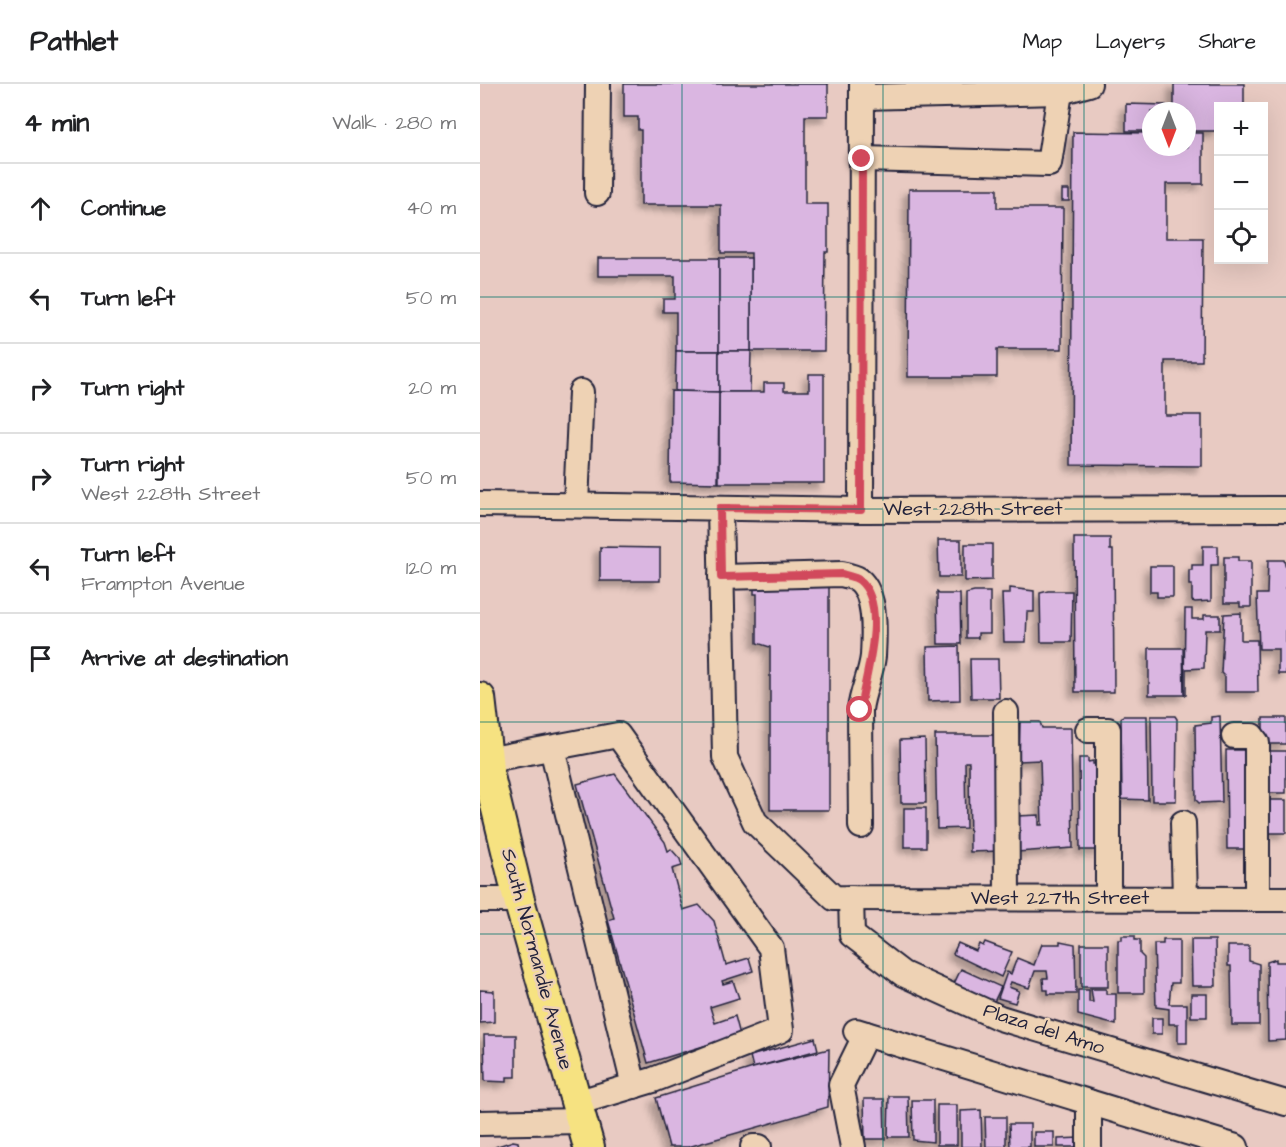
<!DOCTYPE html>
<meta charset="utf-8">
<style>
body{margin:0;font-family:"Architects Daughter",sans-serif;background:#f2f2f2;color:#202124}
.controls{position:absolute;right:18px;top:18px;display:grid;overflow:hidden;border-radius:0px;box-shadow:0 6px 24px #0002}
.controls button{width:54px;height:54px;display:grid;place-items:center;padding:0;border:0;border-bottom:2px solid #e0e0e0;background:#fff;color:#202124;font:30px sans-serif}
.compass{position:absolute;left:662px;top:18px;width:54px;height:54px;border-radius:50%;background:#fff;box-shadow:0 6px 24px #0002;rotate:180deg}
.stop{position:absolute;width:18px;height:18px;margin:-14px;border:4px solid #d1495b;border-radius:50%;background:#fff}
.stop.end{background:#d1495b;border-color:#fff;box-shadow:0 2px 6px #0008}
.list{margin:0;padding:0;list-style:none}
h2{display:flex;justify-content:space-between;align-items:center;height:78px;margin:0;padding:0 24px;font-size:26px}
h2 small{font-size:20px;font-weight:400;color:#757577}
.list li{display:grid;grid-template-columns:39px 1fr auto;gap:18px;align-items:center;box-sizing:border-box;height:90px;padding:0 24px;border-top:2px solid #e0e0e0}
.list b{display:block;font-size:22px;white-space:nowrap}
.list p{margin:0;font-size:20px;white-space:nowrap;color:#757577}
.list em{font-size:20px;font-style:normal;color:#757577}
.icon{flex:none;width:33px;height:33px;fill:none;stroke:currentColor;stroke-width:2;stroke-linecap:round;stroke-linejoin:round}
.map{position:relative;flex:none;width:806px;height:1063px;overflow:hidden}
header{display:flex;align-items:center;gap:36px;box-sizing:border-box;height:84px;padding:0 30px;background:#fff;border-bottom:2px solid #e0e0e0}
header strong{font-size:28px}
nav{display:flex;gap:33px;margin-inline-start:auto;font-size:21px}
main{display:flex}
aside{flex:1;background:#fff}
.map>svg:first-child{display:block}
.building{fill:#dab6e1;stroke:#22223b;stroke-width:1.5;filter:url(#shadow)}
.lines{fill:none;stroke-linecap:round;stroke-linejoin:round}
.minor-casing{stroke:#22223b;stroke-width:28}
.major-casing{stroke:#22223b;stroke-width:34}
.minor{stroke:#eed2b4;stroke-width:24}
.major{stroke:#f6e281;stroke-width:30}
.route{stroke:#d1495b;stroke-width:8}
.grid{fill:none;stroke:#0f766e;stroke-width:1.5;stroke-opacity:0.55}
.labels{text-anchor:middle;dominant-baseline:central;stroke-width:5;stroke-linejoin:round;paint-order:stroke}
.street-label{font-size:20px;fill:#22223b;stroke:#eed2b4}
</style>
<header>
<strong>Pathlet</strong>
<nav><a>Map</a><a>Layers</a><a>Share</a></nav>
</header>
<main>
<aside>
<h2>4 min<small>Walk · 280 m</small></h2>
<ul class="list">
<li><svg class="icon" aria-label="ahead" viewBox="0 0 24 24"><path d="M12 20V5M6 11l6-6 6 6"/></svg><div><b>Continue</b></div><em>40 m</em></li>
<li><svg class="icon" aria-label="left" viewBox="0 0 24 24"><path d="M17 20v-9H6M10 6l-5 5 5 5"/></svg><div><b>Turn left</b></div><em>50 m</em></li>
<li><svg class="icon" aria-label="right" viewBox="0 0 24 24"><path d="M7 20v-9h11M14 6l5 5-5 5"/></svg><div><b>Turn right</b></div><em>20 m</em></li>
<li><svg class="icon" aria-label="right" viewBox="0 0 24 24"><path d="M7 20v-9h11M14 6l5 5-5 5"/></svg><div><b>Turn right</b><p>West 228th Street</p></div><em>50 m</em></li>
<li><svg class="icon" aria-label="left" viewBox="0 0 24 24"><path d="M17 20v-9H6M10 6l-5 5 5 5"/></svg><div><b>Turn left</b><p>Frampton Avenue</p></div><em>120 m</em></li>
<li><svg class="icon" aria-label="arrive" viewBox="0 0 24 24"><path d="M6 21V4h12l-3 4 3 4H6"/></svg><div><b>Arrive at destination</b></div></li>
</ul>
</aside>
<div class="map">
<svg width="806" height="1063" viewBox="0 0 806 1063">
<defs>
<filter id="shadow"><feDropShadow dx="-5.5" dy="5.5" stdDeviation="3" flood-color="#0004"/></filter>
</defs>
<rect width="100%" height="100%" fill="#e8cac2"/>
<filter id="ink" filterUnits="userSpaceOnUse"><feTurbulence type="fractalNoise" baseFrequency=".0167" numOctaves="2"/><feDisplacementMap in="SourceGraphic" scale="12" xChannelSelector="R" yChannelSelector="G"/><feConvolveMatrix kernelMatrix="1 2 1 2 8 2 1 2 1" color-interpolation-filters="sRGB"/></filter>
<g filter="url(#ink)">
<g class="building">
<path d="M144,0H348V32H325V120H348V168H345L344,267H271V169H241V121H161V46H158V33H144Z"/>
<path d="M694,0H764V22H738V47H707V27H694Z"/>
<path d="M646,20L686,21V27H671V47H646Z"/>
<path d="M593,48L671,49V63H707V49H723V100H686V154H723L722,277H685V331H722V382L591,381Z"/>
<path d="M429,105H517V124H583L582,265H517V293H428Z"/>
<rect x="582" y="106" width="7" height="11"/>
<path d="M118,174H239V267H196V228H183V215H195V192H118Z"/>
<rect x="239" y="174" width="32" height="93"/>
<path d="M196,267H239V308L195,307Z"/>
<path d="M239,267H271L270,308H239Z"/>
<path d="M329,290H344V399H239V308H284V299H304V307H329Z"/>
<path d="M191,307L239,308L238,399L190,398Z"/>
<path d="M594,454H630V466H633L634,608H595Z"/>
<path d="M458,456H481V493H459Z"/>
<path d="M485,460H512V496L485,497Z"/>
<path d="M723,462H738V481H731V517L715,518L712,517V501H709V486H712V481H723Z"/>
<path d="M120,463L180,464V497H120Z"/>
<path d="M744,473H758V477H771V523H760V519H744Z"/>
<path d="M788,476H804L806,483V590H798V565H779L777,510H787Z"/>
<path d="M670,482H693V513H677V508H670Z"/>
<path d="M349,502V726H290V563L277,559V510H274V503Z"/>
<path d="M530,504L554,507V528H547L546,558H524L522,510H530Z"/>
<path d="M568,507H592L591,558H561L560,509Z"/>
<path d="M457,508L459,510H480L481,560H458Z"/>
<path d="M494,508H510V549H498V554H486V510Z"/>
<path d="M705,525H712V535H724V531H740V546H725L724,584L706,585V611H704Z"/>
<path d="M761,529V556H777L778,608H745V593L741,589L744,530Z"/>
<path d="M479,562L480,616L448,617L447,563Z"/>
<path d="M669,564H703L704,611H669Z"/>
<path d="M490,575H518L519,614H491Z"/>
<path d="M643,632H667L668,716L642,715L641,634Z"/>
<path d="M671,632H695L697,635L696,717H672Z"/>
<path d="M740,632L742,718L719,719L716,716L715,641L731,639V633Z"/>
<rect x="783" y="634" width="23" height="26"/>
<path d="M540,638H560L562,644H591L593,764L537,768V732L559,731V741H562L560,676L539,677Z"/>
<path d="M455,651H519L520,767L490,768L489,678H485L486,744L457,745Z"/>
<path d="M445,655L446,719H421L420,656Z"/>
<path d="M746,666H773L770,765H747Z"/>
<rect x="789" y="667" width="17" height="42"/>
<path d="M599,674H608V678L613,677V680H621V766H600Z"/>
<path d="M135,690L185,758L188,767L191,765L200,775L202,782L192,785L203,826L219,821L234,837L246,881L269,874L273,887L242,897L243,900L253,897L259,914L230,923L235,939L255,932L260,951L168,979L128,836L134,834L97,700Z"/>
<path d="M789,716H806V749H790Z"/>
<rect x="424" y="724" width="22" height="39"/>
<path d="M642,852H655V856H660V870L664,874V909H638V856H642Z"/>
<path d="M683,856H699V899H691L689,920H707V959H698V940H689V925L676,923L674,860H683Z"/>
<path d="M711,856H735L736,902H712Z"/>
<path d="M580,857L595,860L596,910H568V906H564L563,894H568L567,887H555L549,904L531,898L529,903L539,907L535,919L518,914L527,888L531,890L537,874L554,881L562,860H580Z"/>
<path d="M505,858L532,868L521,893L473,870L478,859L496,867L499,860L503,862Z"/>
<rect x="601" y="860" width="27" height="43"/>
<path d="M748,862H769V877L779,880V941H752L751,882H748Z"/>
<path d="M796,875V878H806V956L788,957L787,878Z"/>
<path d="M481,885L521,903L512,922L472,904Z"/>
<path d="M611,905H626V910H636V941L598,931V906H609V918H613Z"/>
<path d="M0,906L14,907V938L0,939Z"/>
<rect x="711" y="910" width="16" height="23"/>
<rect x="672" y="934" width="10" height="16"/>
<path d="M4,951H36V993H27V998L5,997Z"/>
<path d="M335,954L338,966L273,984L270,972Z"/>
<path d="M349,965L348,1023L208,1063H189L176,1014L273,984Z"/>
<path d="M409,1012H428L429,1053H408Z"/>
<path d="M384,1015H404L405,1055H385Z"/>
<path d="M432,1016H453V1058L433,1056Z"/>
<rect x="457" y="1021" width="20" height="40"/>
<path d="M501,1026L502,1063H481V1027Z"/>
<path d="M505,1033H526V1063H506Z"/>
<path d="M529,1040H550V1063H530Z"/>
<rect x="554" y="1048" width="20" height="15"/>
<path d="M599,1054V1063H578V1055Z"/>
<path d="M33,1057L38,1058L39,1063H15Z"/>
</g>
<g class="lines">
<defs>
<g id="minor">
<path d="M382,13L580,8L609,0"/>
<path d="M382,75L569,80L580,8"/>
<path d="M117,109L118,0"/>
<path d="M0,420L381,426L806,425"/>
<path d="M96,420L101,308"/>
<path d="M240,424L245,673L275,738L354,814L806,815"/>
<path d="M381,426L382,0"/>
<path d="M241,493L362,490C367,492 376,493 379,496C397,511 394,552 393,572C391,591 382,607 380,626L381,742"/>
<path d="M526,628L527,814"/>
<path d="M608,646H628V814"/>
<path d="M754,652H772L777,659V815"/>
<path d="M72,664L154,1002"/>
<path d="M7,676L138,651L291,864L301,946L173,996L96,1019"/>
<path d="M703,739L705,814"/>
<path d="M371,814L372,851L423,890L520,934L806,1019"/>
<path d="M0,816H39"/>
<path d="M376,947L756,1063"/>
<path d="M0,1039L102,1037"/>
<path d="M273,1063H279"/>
<path d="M373,1063L361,1001L386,950"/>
<path d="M609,1063V1018"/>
</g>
<path id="major" d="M0,614L9,692L39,816L109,1063"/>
</defs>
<use href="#minor" class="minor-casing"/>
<use href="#major" class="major-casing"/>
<use href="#minor" class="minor"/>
<use href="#major" class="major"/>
</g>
</g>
<g class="lines" filter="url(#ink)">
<path class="route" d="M380,626C384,595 410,521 379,496C375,493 367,492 362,490L241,493L240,424L381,426L382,75"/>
</g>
<path class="grid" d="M202,0V1063M403,0V1063M604,0V1063M0,213H806M0,425H806M0,638H806M0,850H806"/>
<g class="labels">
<g class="street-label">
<text x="493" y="425">West 228th Street</text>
<text x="580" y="814">West 227th Street</text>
<text transform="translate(57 875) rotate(75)">South Normandie Avenue</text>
<text transform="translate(564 945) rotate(18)">Plaza del Amo</text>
</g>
</g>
</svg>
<div class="controls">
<button>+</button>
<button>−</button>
<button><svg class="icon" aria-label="locate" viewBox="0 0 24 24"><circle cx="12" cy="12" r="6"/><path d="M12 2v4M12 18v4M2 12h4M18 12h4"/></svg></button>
</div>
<svg class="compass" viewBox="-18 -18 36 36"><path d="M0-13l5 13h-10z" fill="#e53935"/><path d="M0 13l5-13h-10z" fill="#757577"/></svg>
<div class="stop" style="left:380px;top:626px"></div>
<div class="stop end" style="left:382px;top:75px"></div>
</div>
</main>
